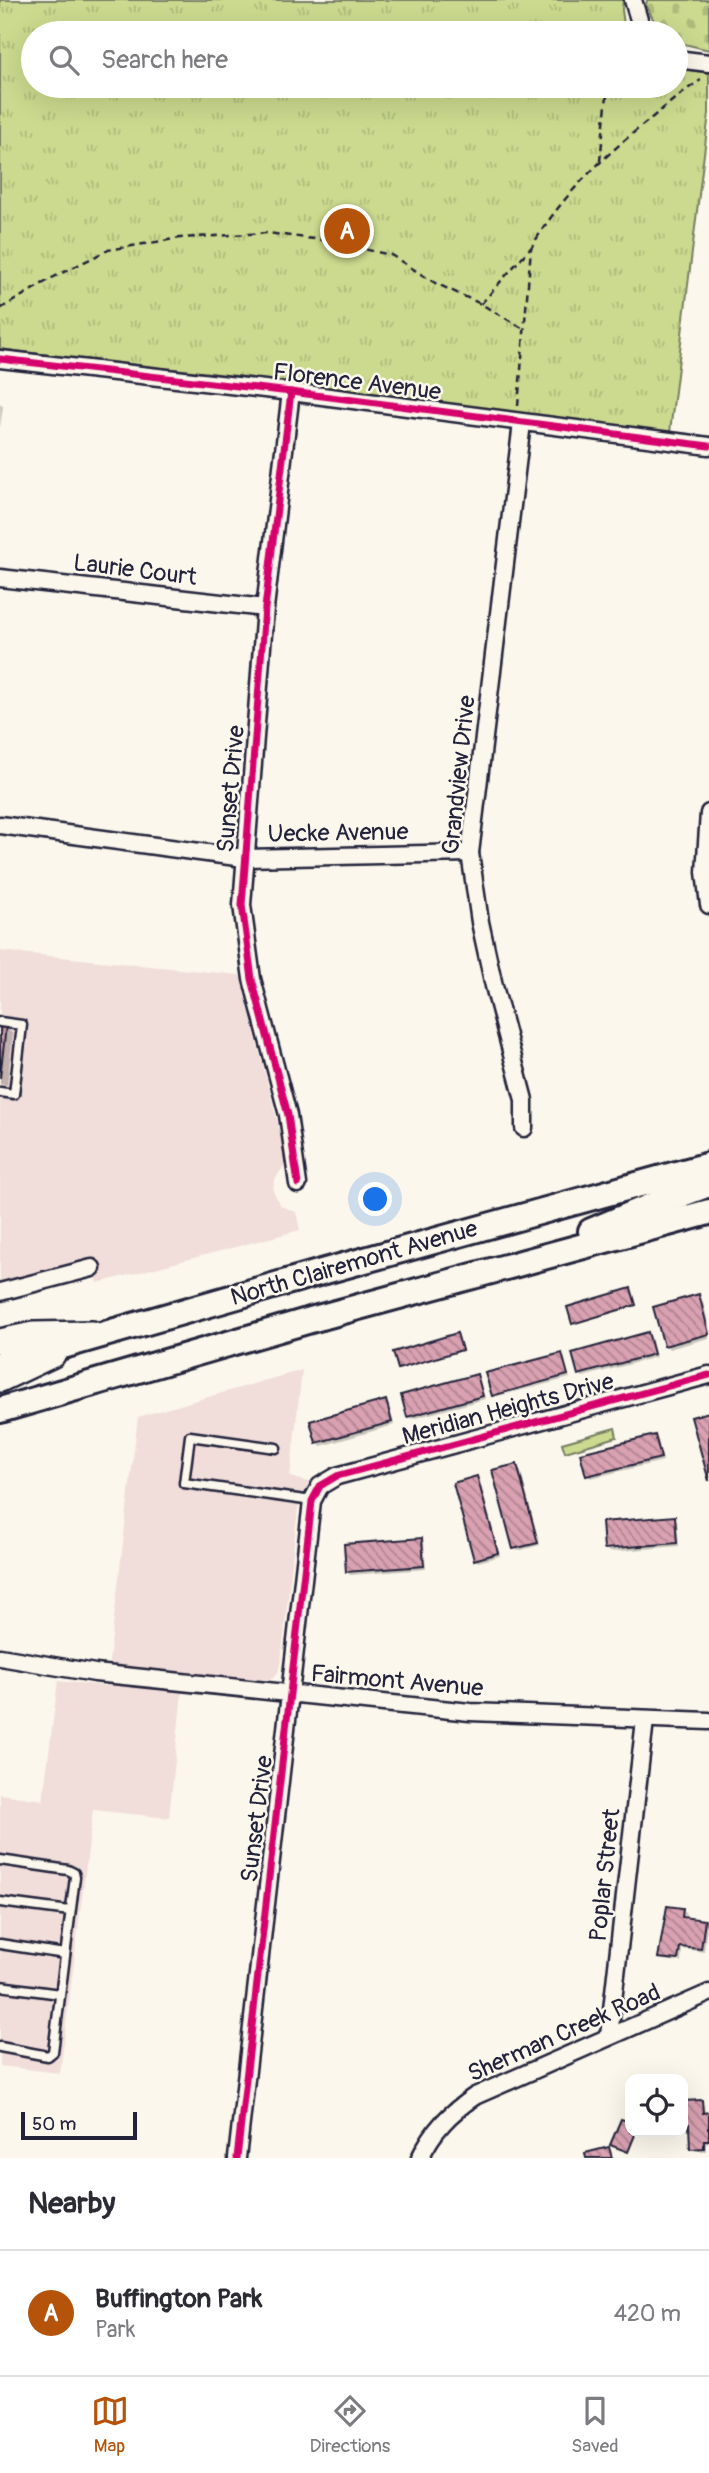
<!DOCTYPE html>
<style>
body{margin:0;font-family:Pangolin,sans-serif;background:#f2f2f3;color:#2b2b33}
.controls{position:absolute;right:21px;bottom:21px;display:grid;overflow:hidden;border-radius:14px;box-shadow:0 7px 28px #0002}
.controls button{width:63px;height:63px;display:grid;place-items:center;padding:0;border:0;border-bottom:2px solid #e1e1e2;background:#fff;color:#2b2b33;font:35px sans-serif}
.scale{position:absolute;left:21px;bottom:18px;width:116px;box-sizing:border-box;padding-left:7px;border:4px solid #22223b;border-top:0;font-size:19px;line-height:24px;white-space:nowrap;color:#22223b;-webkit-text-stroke:5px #fbf7ec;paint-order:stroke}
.you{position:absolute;left:376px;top:1200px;width:24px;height:24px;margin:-18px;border:5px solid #fff;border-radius:50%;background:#1a73e8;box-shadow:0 0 0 10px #1a73e833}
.badge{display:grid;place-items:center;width:46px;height:46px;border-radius:50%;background:#b45309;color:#fff;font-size:23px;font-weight:700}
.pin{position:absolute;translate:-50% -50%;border:4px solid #fff;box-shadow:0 2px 7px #0006}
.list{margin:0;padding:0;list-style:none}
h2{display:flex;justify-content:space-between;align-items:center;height:91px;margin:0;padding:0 28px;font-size:30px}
h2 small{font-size:23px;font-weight:400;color:#7c7c81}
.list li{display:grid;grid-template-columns:46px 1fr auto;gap:21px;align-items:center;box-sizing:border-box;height:126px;padding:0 28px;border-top:2px solid #e1e1e2}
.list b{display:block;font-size:26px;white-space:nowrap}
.list p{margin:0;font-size:23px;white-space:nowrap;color:#7c7c81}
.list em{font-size:23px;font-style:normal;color:#7c7c81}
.icon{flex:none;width:38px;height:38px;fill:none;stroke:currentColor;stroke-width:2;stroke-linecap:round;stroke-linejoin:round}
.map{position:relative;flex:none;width:709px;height:2158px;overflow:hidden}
.search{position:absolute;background:#fff;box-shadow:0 7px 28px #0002;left:21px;right:21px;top:21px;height:77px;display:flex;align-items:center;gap:18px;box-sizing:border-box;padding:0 24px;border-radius:38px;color:#7c7c81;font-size:26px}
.sheet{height:217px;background:#fff}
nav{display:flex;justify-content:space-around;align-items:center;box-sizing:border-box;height:98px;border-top:2px solid #e1e1e2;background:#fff;font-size:19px;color:#7c7c81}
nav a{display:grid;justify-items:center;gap:4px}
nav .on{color:#b45309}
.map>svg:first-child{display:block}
.built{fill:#f1ddda}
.green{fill:#cbda8e;stroke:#767e64;stroke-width:2}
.cemetery{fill:url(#cemetery-stones);stroke:#767e64;stroke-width:2}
.park{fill:url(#park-tufts);stroke:#767e64;stroke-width:2}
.shadow{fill:#0003}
.building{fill:url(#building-back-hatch);stroke:#22223b;stroke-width:2}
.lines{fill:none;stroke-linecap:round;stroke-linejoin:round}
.service-casing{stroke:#22223b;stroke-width:13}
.minor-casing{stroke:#22223b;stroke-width:21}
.secondary-casing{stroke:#22223b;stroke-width:28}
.primary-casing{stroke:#22223b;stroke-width:30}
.path{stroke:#22223b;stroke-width:2.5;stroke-dasharray:7 5;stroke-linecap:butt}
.service{stroke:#fbf7ec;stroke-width:8}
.minor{stroke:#fbf7ec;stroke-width:16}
.secondary{stroke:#fbf7ec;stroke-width:23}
.primary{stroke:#fbf7ec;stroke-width:24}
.cycleway-casing{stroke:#fbf7ec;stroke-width:11}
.cycleway{stroke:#d6006c;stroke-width:7}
.labels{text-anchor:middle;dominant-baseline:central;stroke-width:5;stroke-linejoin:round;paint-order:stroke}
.street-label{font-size:24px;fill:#22223b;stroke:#fbf7ec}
</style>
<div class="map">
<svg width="709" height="2158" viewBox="0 0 709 2158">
<defs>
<pattern id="cemetery-stones" width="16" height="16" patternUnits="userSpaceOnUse" patternTransform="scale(1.75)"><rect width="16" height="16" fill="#cbda8e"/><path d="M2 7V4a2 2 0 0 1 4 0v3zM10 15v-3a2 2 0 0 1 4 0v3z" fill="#aebb7b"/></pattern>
<pattern id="park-tufts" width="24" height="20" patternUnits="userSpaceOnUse" patternTransform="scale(1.75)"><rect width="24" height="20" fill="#cbda8e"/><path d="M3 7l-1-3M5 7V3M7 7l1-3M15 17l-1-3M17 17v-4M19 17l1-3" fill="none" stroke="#aebb7b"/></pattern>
<pattern id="building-back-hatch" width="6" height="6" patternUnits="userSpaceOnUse" patternTransform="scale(1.75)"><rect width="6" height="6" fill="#d9a1b1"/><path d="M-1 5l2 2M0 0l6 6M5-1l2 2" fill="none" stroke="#b08391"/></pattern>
</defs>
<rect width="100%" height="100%" fill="#fbf7ec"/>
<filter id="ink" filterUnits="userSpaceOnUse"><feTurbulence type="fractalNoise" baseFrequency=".0143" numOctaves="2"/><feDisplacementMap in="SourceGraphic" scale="14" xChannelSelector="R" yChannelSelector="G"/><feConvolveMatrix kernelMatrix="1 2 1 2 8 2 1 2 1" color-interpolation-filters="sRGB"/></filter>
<g filter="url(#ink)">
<g class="built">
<path d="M0,951L240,975L286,1156L285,1164L274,1181L273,1191L281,1206L296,1212L300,1230L98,1283L91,1257L0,1282Z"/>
<path d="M302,1370L290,1477L309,1482L298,1508L281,1661L278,1672L274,1678L263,1680L184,1673L169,1818L93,1810L60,2073L0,2066V1794L43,1800L58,1681L106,1686L138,1417Z"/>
</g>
<path class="green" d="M615,1428L617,1437L565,1452L562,1443Z"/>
<path class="cemetery" d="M647,0H709V50L676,42V33H660L646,5Z"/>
<path class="park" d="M0,0H623L622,10L625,33H33V86H676V68L709,73V113L670,432L0,349Z"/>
<g class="shadow">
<path d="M0,403L3,406L0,428Z"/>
<path d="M0,1027H5L13,1034L7,1085L0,1084Z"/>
<path d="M631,1290L636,1306L574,1323Z"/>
<path d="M698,1296L702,1299L709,1326V1338L669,1349L666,1345Z"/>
<path d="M648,1334L651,1337L656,1357L583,1377L579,1374Z"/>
<path d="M458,1336L462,1351L399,1368Z"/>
<path d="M476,1376L479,1379L485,1399L412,1419L408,1416Z"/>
<path d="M569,1376L570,1378L495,1397Z"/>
<path d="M385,1402L389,1405L394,1425L321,1446L318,1442Z"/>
<path d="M655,1437L658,1440L663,1461L591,1478L587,1475Z"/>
<path d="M516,1465L520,1469L540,1545L518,1551L515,1548Z"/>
<path d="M477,1478L480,1481L500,1556L478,1562L475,1559Z"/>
<path d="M674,1518L677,1521L679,1546L609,1552L605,1548Z"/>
<path d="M421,1540L424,1543L426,1569L350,1575L347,1571Z"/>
<path d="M682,1910L686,1913L685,1919L704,1921L707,1925L704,1952L682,1949L681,1962L663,1960L660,1957Z"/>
<path d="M701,2102L704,2105L705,2114H709V2142L706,2143V2151H695L692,2148L691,2127H683V2103Z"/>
<path d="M622,2121L630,2124V2132H638L629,2152L613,2145Z"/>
</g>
<g class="building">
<path d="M0,1025L6,1026L0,1078Z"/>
<path d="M631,1288L636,1305L572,1324L567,1307Z"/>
<path d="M699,1294L709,1334L664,1346L653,1307Z"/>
<path d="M648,1332L654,1354L578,1375L572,1353Z"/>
<path d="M457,1333L462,1350L398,1369L393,1352Z"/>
<path d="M562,1353L568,1375L492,1396L485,1373Z"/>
<path d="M477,1374L483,1396L407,1417L401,1395Z"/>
<path d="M386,1400L392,1422L316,1443L310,1421Z"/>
<path d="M709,1412V1481L691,1417Z"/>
<path d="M655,1435L661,1458L586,1476L580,1453Z"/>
<path d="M517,1464L538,1543L513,1549L492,1470Z"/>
<path d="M477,1476L498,1553L474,1560L453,1483Z"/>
<path d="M675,1516L677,1543L604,1549L602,1522Z"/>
<path d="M422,1538L424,1566L346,1572L344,1544Z"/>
<path d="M667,1906L683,1908L682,1917L705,1920L701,1949L680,1947L678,1960L658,1958Z"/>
<path d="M702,2100L703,2113L709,2112V2140H704V2148L690,2149L689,2124H683V2101Z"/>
<path d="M621,2119L630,2122V2132H636L628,2152L610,2145Z"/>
<path d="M609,2147L612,2158H586L585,2153Z"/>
</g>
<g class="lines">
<defs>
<g id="service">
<path d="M0,1022L22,1025L14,1094L0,1092"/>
<path d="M276,1448L190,1436L184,1483L312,1501"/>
<path d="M0,1860L68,1870L74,1873L75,1877L53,2052L48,2056L0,2047"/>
<path d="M0,1902L70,1911"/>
<path d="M0,1944L65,1954"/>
<path d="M0,1986L60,1994"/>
</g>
<g id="minor">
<path d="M633,0L643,33"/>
<path d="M676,59L709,63"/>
<path d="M0,359L291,392L709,446"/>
<path d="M291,392L265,608L242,905L252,979L288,1115L298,1184"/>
<path d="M522,423L470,853L480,922L494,986L524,1100V1128"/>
<path d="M0,578L265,608"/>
<path d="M709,813L705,872L709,905"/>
<path d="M0,825L244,858L470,853"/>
<path d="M0,1292L92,1268"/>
<path d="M0,1657L95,1673L470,1712L709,1721"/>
<path d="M609,2036L645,1720"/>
<path d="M237,2158L312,1501L320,1486L337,1476L709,1375"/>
<path d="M420,2158C433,2130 450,2113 475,2096L709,1993"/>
</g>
<g id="secondary">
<path d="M0,1341L33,1334L92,1333"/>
<path d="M0,1380L53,1355"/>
</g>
<g id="primary">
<path d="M591,1231L663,1201L709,1184"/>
<path d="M0,1364L318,1273L709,1165"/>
<path d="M0,1410L314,1319L709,1212"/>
</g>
</defs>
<use href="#service" class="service-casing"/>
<use href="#minor" class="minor-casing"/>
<use href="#secondary" class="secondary-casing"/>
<use href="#primary" class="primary-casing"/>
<g class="path">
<path d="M615,33L616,28"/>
<path d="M600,161L608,86"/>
<path d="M481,304L530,248"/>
<path d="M0,309L52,278L108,250L180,238L267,233L322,240L391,255L435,283L481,304L524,329"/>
<path d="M518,406L531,248C560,197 603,157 649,120C666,106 682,92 701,80"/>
</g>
<use href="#service" class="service"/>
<use href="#minor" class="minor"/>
<use href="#secondary" class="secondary"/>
<use href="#primary" class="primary"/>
<defs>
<g id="cycleway">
<path d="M0,359L291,392L709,446"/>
<path d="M291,392L265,608L242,905L252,979L288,1115L298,1184"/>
<path d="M237,2158L312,1501L320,1486L337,1476L709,1375"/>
</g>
</defs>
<use href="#cycleway" class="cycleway-casing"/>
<use href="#cycleway" class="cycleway"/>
</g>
</g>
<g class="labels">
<g class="street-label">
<text transform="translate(357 382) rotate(7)">Florence Avenue</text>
<text transform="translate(135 570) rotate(7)">Laurie Court</text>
<text transform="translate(459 775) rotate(-84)">Grandview Drive</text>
<text transform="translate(231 789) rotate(-85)">Sunset Drive</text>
<text transform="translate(338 833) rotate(-1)">Uecke Avenue</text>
<text transform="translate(354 1263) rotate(-16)">North Clairemont Avenue</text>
<text transform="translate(508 1409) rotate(-15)">Meridian Heights Drive</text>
<text transform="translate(397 1681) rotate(5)">Fairmont Avenue</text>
<text transform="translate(257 1819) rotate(-83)">Sunset Drive</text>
<text transform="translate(605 1875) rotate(-84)">Poplar Street</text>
<text transform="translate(564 2033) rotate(-24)">Sherman Creek Road</text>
</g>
</g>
</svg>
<div class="controls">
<button><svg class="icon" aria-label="locate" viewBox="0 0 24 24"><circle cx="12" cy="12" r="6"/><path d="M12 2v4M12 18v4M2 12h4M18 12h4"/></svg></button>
</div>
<div class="scale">50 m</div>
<div class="you"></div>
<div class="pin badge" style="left:347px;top:231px">A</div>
<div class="search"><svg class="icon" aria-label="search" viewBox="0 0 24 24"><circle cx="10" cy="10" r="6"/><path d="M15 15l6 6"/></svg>Search here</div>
</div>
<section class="sheet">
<h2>Nearby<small></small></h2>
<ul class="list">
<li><span class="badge">A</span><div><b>Buffington Park</b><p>Park</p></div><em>420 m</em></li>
</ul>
</section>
<nav>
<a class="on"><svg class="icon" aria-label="map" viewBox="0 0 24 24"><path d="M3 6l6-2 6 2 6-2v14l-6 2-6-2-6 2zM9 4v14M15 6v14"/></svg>Map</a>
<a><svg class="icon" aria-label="directions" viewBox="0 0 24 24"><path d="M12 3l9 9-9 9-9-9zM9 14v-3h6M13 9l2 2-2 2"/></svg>Directions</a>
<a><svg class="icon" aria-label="saved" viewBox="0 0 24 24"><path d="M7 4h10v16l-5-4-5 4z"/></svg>Saved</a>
</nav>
